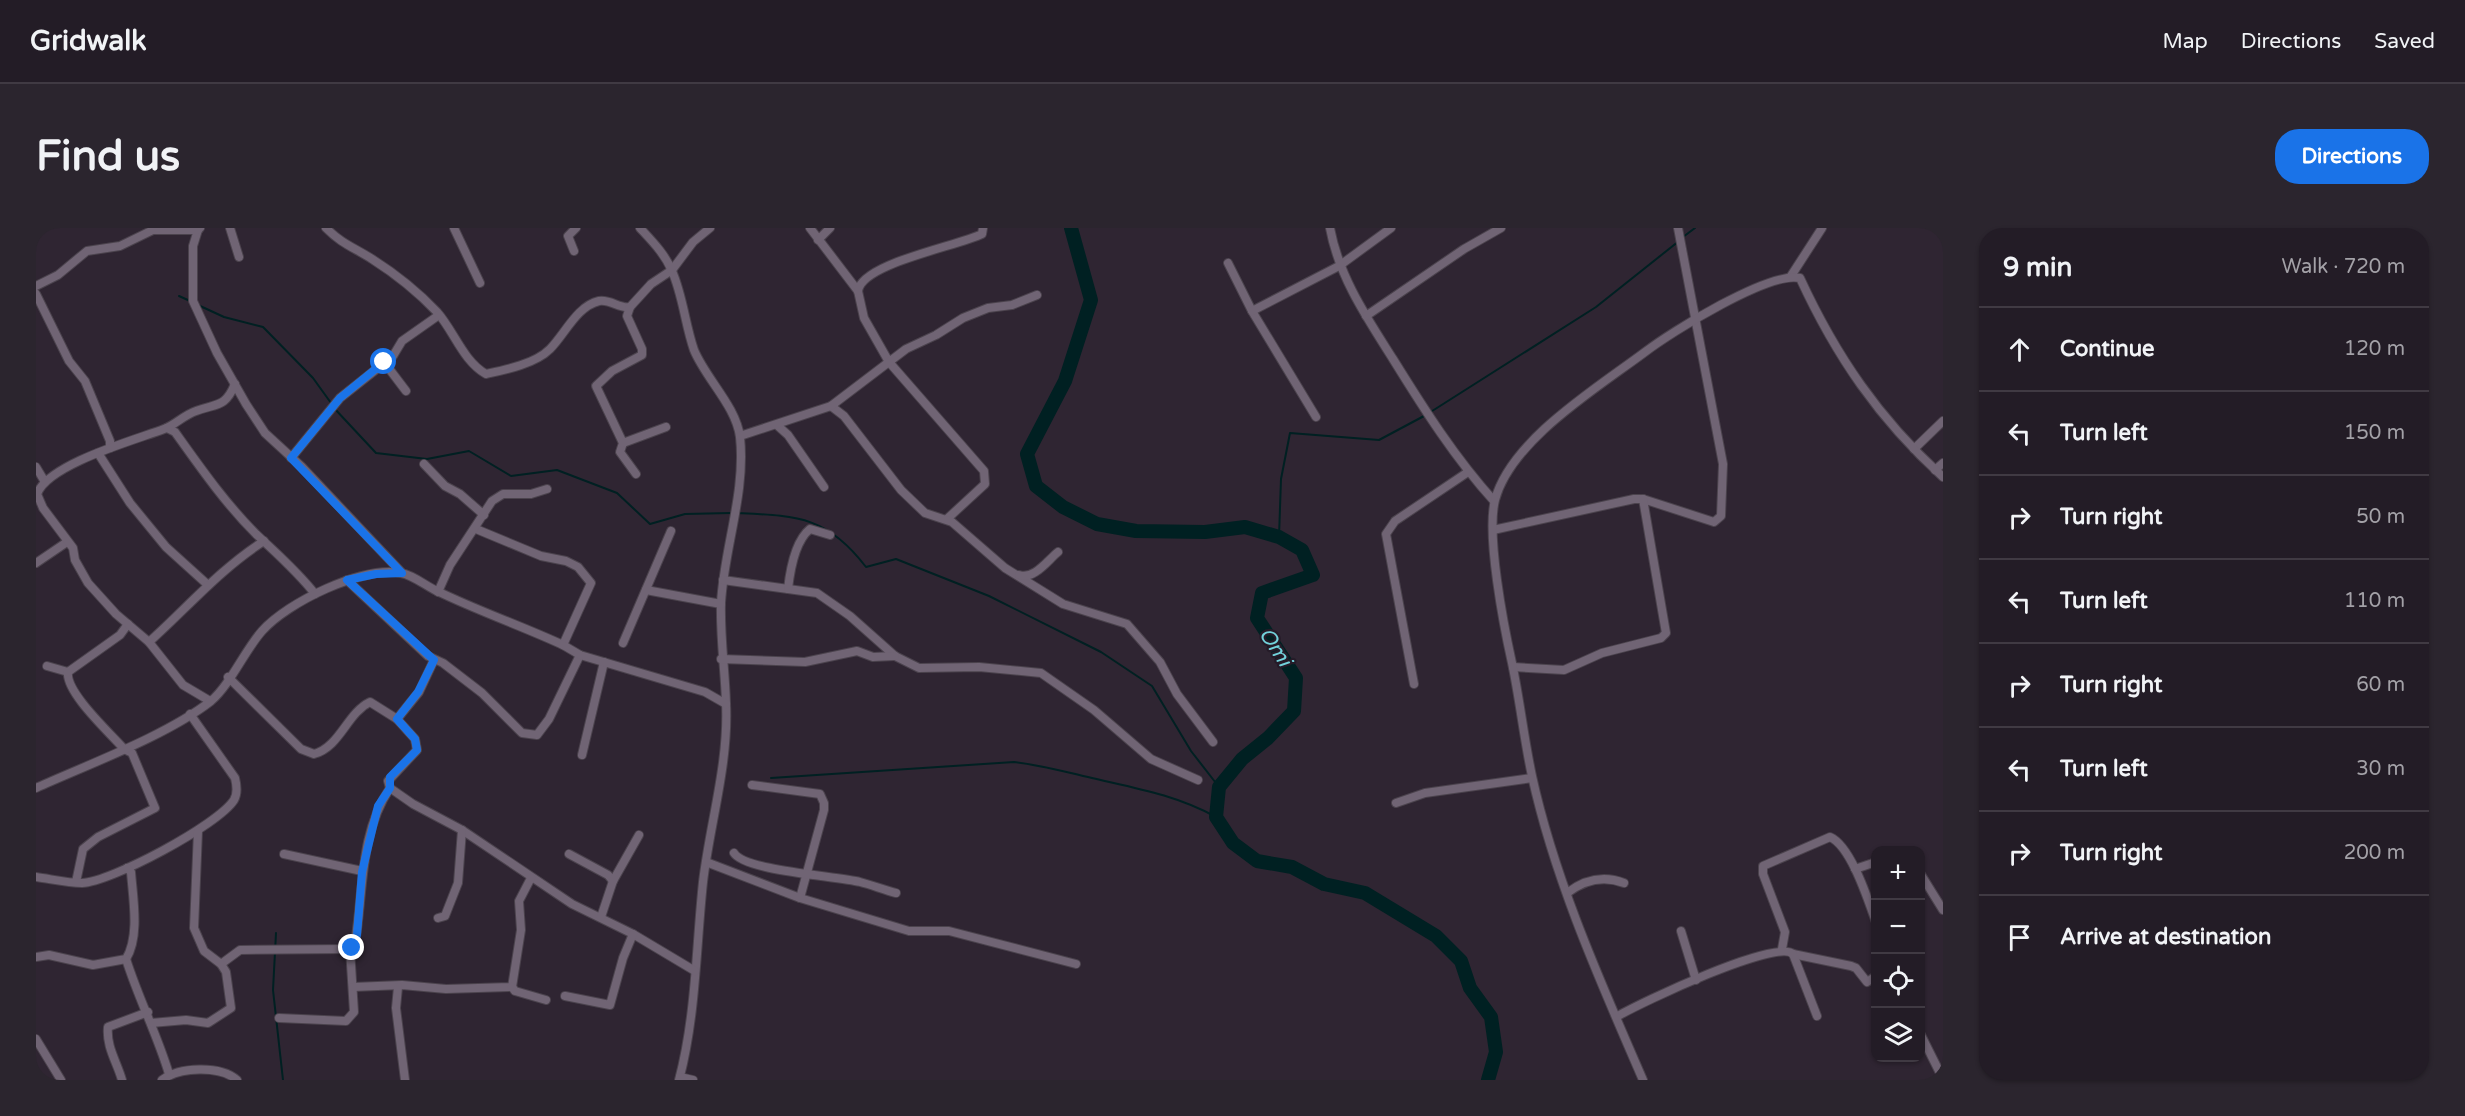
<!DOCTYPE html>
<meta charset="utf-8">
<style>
body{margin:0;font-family:"Varela Round",sans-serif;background:#2b252e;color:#f1f3f6}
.controls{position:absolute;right:18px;bottom:18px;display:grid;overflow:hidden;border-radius:12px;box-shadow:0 2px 4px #0004}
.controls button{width:54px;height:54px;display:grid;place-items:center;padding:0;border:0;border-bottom:2px solid #403a43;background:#231c26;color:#f1f3f6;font:30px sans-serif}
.stop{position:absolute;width:18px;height:18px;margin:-14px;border:4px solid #1a73e8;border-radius:50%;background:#fff}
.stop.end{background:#1a73e8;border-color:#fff;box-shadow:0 2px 6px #0008}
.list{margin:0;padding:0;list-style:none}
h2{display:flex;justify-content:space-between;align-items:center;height:78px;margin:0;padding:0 24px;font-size:26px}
h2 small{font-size:20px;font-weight:400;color:#a3a1a7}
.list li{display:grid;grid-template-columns:39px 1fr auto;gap:18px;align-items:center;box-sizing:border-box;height:84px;padding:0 24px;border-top:2px solid #403a43}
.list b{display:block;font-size:22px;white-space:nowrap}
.list em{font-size:20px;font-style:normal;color:#a3a1a7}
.icon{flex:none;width:33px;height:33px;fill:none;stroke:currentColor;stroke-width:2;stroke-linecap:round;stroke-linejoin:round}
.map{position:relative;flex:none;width:1907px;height:852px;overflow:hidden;border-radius:24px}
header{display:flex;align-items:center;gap:36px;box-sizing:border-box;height:84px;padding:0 30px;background:#231c26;border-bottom:2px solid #403a43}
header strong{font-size:28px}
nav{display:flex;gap:33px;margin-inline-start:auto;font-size:21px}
.intro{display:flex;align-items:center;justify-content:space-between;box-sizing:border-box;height:144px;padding:0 36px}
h1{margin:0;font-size:42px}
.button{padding:15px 27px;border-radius:24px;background:#1a73e8;color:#fff;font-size:21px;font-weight:700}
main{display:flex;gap:36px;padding:0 36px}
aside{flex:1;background:#231c26;border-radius:24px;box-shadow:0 2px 4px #0004}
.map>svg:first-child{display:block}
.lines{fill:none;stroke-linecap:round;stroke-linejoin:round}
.stream{stroke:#002022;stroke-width:2}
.river{stroke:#002022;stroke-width:14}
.minor-casing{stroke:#4b434d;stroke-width:10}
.minor{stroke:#706474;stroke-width:8}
.route{stroke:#1a73e8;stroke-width:8}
.labels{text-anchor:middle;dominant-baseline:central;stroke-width:4.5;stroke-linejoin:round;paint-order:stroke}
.water-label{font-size:21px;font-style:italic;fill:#72d2db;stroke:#251b28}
</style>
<header>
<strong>Gridwalk</strong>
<nav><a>Map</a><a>Directions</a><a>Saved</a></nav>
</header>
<div class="intro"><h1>Find us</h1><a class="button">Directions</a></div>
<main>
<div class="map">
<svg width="1907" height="852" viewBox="0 0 1907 852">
<rect width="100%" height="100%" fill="#2f2532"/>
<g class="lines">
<g class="stream">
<path d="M1647,9L1659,0"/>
<path d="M143,68L154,73"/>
<path d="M162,77L188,89L227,99L277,150L295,175"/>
<path d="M298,180L340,225L391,231L433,223L475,248L521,242L581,265L614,296L649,286L695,285"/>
<path d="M1393,185L1560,79L1643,13"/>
<path d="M701,285C762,288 791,288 830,339L860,331L953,368L1065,424L1116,458L1155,523L1183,559"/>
<path d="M1243,309L1245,251L1254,205L1343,212L1388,188"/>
<path d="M735,550L978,534C1005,537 1029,544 1056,550C1099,560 1140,567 1180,589"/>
<path d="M240,705L237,762L247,852"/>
</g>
<path class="river" d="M1035,0L1055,72L1029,153L991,226L1000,258L1027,279L1061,296L1100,303L1169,304L1209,299L1243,309L1266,322L1277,347L1226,365L1221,390L1260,450L1258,483L1232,510L1206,531L1183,559L1180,589L1197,615L1221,633L1256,639L1288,656L1329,665L1400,708L1425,733L1434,760L1455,789L1460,824L1452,852"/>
<defs>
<g id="minor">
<path d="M194,0L203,29"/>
<path d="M290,0C306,16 317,19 336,31C358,45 383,65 401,84C418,103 427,133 450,146C469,142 499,136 514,121C529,106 541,78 563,73C575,71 583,81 594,79L615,56L636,42L657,14L674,0"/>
<path d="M418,0L444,55"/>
<path d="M604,0C616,13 629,26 636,43C647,68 649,96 658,122C670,151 700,178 704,209C710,265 688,320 685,375C684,410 689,441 690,475C693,535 674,595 667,654C660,720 660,788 643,852"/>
<path d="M774,0L822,63L828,90L853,134L948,243L949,256L911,291"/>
<path d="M1294,0C1303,49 1331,90 1357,131C1388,181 1419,230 1458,273"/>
<path d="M162,2L157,18V73L181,125L210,176L229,205L266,239L366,345"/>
<path d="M782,12L794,0"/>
<path d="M538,23L532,8L540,0"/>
<path d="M1192,35L1216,83L1280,189"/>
<path d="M1755,48L1786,0"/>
<path d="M0,58L22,47L51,23L84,18L117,2H162L164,0"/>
<path d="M822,63C826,35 922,18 946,6L947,0"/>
<path d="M0,66L33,133L49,153L74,213V220"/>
<path d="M594,79L591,88L606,121V127L576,143L560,158L587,215L584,224L600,246"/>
<path d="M1216,83L1303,38L1355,0"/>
<path d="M1330,88L1428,21L1465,0"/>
<path d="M348,134L370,163"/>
<path d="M795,178L808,188L865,262L889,285L916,294L969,340L1027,376L1091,396L1124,434L1141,466L1177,514"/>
<path d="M742,198L752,207L788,259"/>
<path d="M131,200L139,204C164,239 189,275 220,306C241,326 261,343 279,366"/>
<path d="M704,208L795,178L870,121L900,107L927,90L952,80L976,77L1001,67"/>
<path d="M587,215L630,199"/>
<path d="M1878,221L1907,193"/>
<path d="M62,225L94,275L130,319L172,357"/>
<path d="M255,230L304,170L357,128L366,113L403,87"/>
<path d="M388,236L409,258L424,266L448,287"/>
<path d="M0,239L9,254"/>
<path d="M1899,242L1907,235"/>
<path d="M440,301L505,328L530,333L542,339L555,355L527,417"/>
<path d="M1457,302L1598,271H1607L1678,294L1685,288L1687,236L1642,0"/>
<path d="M0,335L31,314"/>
<path d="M983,347C998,352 1011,333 1022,324"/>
<path d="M311,352L392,428L407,435L446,465L486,505L501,507L513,491L544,427"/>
<path d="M687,352L781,365L814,388L859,428L883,440L943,439L1005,445L1058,482L1115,531L1162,552"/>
<path d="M752,361C754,343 759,313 774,301L794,307"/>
<path d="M610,362L685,376"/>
<path d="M402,364L414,337L456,273L467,266H495L511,261"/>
<path d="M113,414C151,380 184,341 228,313"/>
<path d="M587,415L635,303"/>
<path d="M685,431L769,434L821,423L837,429L859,428"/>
<path d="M11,438L32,444C29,464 74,505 88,521L96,525L119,580L62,609L47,621L40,654"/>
<path d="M1477,439L1528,442L1566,425L1625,410L1630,405L1607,271"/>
<path d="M32,444L84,407L92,396"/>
<path d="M192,449L265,521L278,526C304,519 311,485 334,474L361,491L379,511L381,522L352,553L354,560C323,606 328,663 319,715L314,721L318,784L310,793L243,790"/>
<path d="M1378,456L1350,306L1359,293L1432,244"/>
<path d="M174,473L147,457L113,414L80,386L52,355L39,332L37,320L7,280L1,266C12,236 99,212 128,201C139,197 148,187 160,183C181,175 189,180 199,156"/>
<path d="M361,491L383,464L398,432"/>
<path d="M546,527L568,434"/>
<path d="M716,557L784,566L788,575V582L764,670"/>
<path d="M0,560C53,536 130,508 175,473C194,457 209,422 226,403C252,374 326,338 365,345C377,347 390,358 401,363C442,383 486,398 527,417L544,427L669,464L690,476"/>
<path d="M354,560L377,576L426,602L536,676L597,706L659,743"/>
<path d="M1360,575L1389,565L1496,550"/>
<path d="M698,625C709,643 801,648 824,654C836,657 848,662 860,665"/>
<path d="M248,626L326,643"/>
<path d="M533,626L572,647L577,653"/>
<path d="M670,634L764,670L873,703H913L1040,736"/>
<path d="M1819,641L1840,634"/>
<path d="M1884,645L1907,682"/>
<path d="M0,649C15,651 31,655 46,655C75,654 182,597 198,572C202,565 201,558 199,550L154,486"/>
<path d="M1531,665C1548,652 1567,647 1588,655"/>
<path d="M565,689L577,653L603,607"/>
<path d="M402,690L409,688L422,655L426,602"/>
<path d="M1645,703L1660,752"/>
<path d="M1746,721L1749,704L1727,646V638L1794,609C1815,618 1832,672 1840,694"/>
<path d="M1757,726L1815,738L1820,740L1831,754L1840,748"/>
<path d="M0,729L13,727L57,737L90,731C104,708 97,671 95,644L91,640"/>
<path d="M90,731C103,772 121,806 133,846"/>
<path d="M185,736L204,722L314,721"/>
<path d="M317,759L366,757L410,761L476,759L485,702L483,673L495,650"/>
<path d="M362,759L360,780L369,852"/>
<path d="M476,759L479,763L510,772"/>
<path d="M529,768L574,777L587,730L597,706"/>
<path d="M1582,788C1604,775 1741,710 1757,726L1781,788"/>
<path d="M115,795L150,792L172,795L195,780L190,744L185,736L168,723L158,700L162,603"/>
<path d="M1884,805L1907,851"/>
<path d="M0,811L25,852"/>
<path d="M644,849L657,852"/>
<path d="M86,852C81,834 70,819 72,799L112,784"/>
<path d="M126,852C143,839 184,837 201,852"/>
<path d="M1607,852C1565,755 1519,653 1496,548C1488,511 1484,473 1476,435C1468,399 1450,307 1459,272C1475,212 1561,160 1609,124C1635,104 1733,43 1764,50C1800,128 1843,191 1907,249"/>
</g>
</defs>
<use href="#minor" class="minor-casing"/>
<use href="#minor" class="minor"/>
</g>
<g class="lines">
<path class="route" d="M316,720L321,707L326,644L342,578L354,560V549L381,522L379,511L361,491L382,464L398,432L311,352L340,346L366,345L255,230L304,170L348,134"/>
</g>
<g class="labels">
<g class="water-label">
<text transform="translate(1239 419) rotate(57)">Omi</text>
</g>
</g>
</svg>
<div class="controls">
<button>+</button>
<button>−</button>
<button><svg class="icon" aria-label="locate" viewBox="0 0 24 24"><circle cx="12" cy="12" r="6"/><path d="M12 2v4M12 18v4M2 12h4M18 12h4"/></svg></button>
<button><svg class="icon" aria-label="layers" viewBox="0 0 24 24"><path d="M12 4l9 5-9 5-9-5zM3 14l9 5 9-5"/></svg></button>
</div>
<div class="stop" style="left:348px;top:134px"></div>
<div class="stop end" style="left:316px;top:720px"></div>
</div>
<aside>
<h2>9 min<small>Walk · 720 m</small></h2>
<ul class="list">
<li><svg class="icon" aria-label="ahead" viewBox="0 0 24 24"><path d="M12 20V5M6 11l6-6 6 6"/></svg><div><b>Continue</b></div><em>120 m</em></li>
<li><svg class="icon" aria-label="left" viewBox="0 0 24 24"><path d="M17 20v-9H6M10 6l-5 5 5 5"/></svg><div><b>Turn left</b></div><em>150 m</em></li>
<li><svg class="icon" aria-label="right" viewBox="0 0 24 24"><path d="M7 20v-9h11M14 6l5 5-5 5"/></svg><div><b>Turn right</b></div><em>50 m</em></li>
<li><svg class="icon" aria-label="left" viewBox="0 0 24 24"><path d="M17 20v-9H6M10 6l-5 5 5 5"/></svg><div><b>Turn left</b></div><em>110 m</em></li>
<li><svg class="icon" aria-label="right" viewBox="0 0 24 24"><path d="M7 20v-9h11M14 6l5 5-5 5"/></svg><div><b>Turn right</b></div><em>60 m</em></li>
<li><svg class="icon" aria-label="left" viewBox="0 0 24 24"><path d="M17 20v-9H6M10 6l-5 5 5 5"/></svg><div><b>Turn left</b></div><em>30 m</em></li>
<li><svg class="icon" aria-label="right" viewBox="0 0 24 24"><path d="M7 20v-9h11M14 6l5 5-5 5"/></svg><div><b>Turn right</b></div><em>200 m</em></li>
<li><svg class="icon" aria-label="arrive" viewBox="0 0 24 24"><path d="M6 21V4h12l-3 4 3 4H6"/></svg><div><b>Arrive at destination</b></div></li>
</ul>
</aside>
</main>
